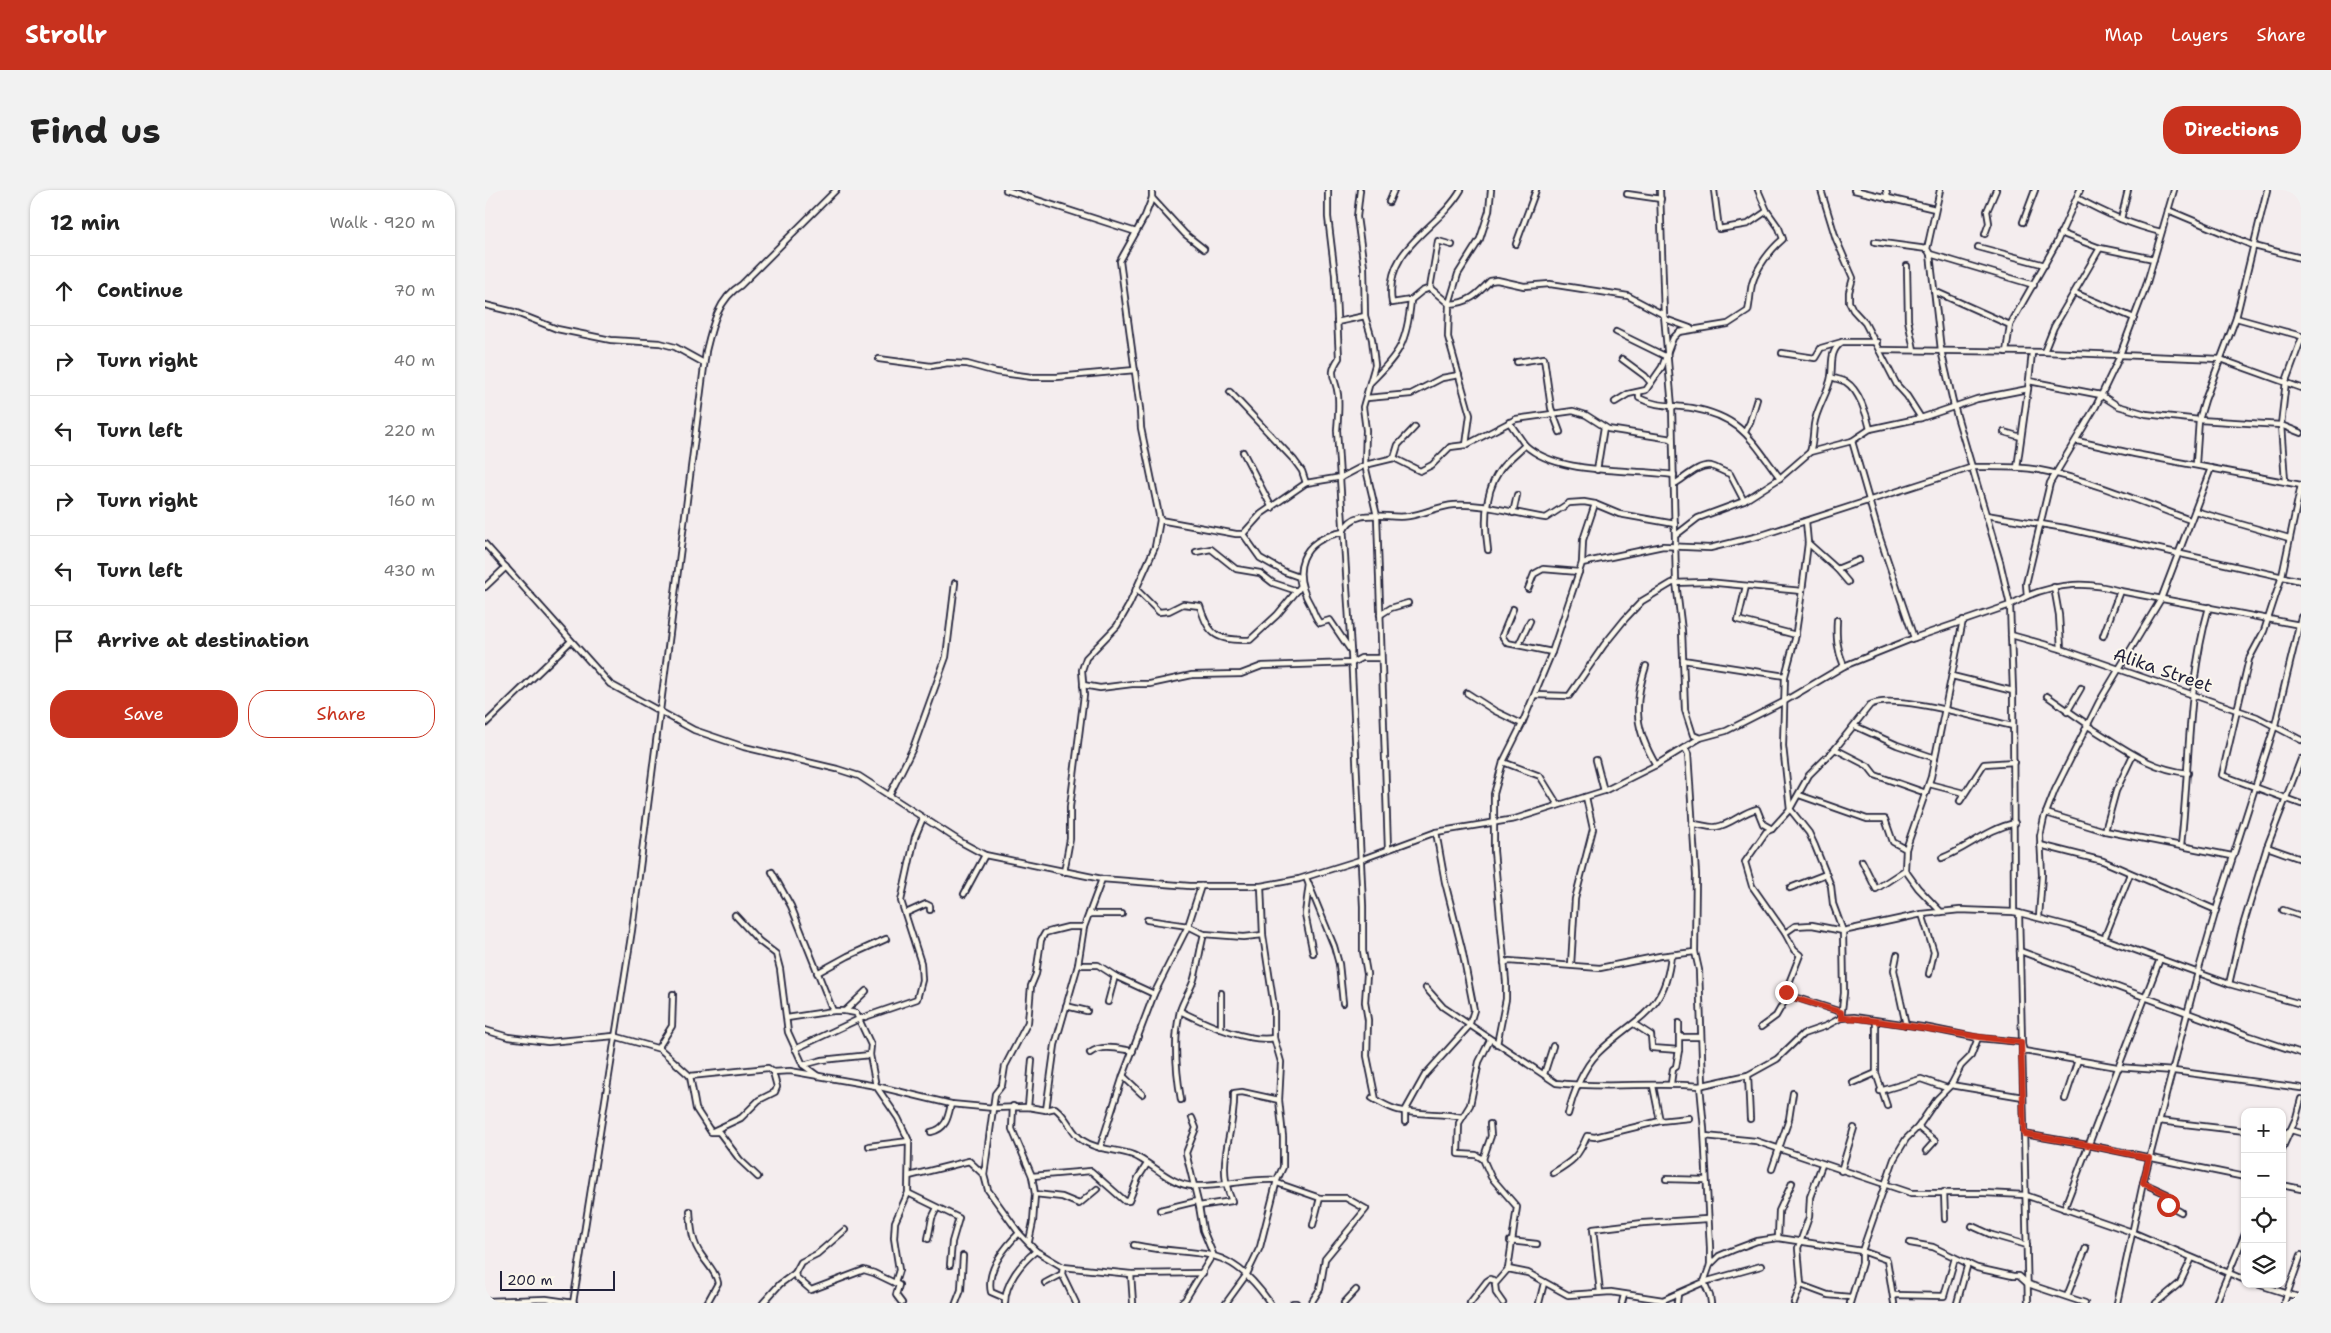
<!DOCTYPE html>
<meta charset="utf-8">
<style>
body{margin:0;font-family:"Shantell Sans",sans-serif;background:#f2f2f2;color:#222}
.controls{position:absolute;right:15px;bottom:15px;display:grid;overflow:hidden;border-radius:10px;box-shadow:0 1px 4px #0004}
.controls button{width:45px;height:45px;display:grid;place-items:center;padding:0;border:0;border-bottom:1px solid #e0e0e0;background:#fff;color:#222;font:25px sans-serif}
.scale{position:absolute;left:15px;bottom:12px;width:115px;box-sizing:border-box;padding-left:5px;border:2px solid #22223b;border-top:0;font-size:14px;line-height:18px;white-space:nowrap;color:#22223b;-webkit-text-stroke:4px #fbf7ec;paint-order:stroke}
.stop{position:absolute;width:15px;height:15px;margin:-11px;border:4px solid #c8321e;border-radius:50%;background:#fff}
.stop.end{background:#c8321e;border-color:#fff;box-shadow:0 1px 5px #0008}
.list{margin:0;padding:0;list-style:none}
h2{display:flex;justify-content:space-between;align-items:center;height:65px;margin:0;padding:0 20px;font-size:21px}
h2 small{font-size:16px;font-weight:400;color:#767676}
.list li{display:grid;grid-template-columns:32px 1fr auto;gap:15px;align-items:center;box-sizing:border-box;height:70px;padding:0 20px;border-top:1px solid #e0e0e0}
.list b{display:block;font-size:19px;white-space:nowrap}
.list em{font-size:16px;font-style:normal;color:#767676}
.actions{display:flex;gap:10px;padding:15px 20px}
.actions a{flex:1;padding:11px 0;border:1px solid #c8321e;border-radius:20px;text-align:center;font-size:18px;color:#c8321e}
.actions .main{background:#c8321e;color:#fff}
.icon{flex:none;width:28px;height:28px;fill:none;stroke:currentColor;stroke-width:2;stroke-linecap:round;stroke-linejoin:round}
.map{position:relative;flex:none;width:1816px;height:1113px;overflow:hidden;border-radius:20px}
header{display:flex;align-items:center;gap:30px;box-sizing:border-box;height:70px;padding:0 25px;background:#c8321e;color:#fff}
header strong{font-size:24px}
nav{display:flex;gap:28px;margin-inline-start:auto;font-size:18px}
.intro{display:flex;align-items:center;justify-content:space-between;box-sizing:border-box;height:120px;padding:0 30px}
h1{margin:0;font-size:35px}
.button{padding:12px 22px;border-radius:20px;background:#c8321e;color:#fff;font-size:18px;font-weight:700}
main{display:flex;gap:30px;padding:0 30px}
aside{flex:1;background:#fff;border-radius:20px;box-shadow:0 1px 4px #0004}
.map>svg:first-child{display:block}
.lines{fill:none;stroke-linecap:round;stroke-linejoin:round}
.minor-casing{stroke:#22223b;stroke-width:8}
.minor{stroke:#fbf7ec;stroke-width:4.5}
.route{stroke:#c8321e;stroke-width:6}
.labels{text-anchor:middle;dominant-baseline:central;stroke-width:4;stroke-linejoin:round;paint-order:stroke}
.street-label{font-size:18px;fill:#22223b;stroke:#fbf7ec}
</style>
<header>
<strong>Strollr</strong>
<nav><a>Map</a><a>Layers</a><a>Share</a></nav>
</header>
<div class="intro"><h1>Find us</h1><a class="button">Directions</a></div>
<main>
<aside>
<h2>12 min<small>Walk · 920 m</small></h2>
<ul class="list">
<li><svg class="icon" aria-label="ahead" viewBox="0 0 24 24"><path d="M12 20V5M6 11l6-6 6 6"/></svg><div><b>Continue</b></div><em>70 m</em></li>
<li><svg class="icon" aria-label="right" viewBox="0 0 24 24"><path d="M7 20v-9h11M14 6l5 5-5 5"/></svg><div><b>Turn right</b></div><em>40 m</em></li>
<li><svg class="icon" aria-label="left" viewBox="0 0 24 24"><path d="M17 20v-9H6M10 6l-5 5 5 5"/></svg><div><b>Turn left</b></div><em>220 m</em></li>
<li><svg class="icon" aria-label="right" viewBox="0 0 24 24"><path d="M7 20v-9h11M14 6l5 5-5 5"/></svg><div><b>Turn right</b></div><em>160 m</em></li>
<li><svg class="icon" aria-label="left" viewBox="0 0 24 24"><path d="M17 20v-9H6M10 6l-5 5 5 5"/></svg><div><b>Turn left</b></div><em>430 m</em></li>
<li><svg class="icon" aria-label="arrive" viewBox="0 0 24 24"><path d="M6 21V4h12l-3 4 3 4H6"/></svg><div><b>Arrive at destination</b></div></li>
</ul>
<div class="actions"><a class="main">Save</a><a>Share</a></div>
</aside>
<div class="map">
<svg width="1816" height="1113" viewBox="0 0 1816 1113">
<rect width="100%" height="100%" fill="#f4edee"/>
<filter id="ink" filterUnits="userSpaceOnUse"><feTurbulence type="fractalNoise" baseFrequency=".02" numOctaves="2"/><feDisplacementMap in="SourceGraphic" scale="10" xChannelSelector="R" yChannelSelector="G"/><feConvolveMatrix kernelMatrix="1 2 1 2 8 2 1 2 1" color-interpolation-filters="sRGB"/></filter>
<g filter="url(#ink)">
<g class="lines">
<defs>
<g id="minor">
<path d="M521,0L651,42"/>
<path d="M843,0V27L850,85L854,168C842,186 851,186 853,205C854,216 853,229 852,240L866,461"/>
<path d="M875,0L872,27L879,77L880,126L887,149L890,175L878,217L881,240L880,275L892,326L903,659"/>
<path d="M1175,0L1179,125L1187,217L1191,392L1197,441L1200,520L1208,545L1215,548"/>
<path d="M1229,0L1234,39L1263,34L1282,21"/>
<path d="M1336,0L1351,49L1368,88L1364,102V112L1368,120L1380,133L1412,195L1422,206L1436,228"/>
<path d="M1369,0L1450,19"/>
<path d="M1401,0L1403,9"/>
<path d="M1455,0L1442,59L1445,64L1456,160L1469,216L1515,372L1525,415L1528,501L1529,722L1534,723L1543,1113"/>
<path d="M1142,4L1176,9"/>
<path d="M667,8L700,44L719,59"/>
<path d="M1592,8C1619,23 1646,35 1676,42"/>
<path d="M904,12L909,0"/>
<path d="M1683,20L1769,56L1816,68"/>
<path d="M1636,29L1643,0"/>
<path d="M1538,32L1550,0"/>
<path d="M1575,43L1615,58L1669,69"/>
<path d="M1500,44L1504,33L1502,21L1511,0"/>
<path d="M1390,52L1442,59"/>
<path d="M1031,54L1051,0"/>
<path d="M1493,57L1560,75"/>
<path d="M1445,64L1549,95"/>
<path d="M1422,76L1423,130L1429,160"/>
<path d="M945,98L953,51L967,55"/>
<path d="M1449,101L1525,135"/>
<path d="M1590,103L1649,128"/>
<path d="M926,110L907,113C898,57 953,40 976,0"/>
<path d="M0,115L29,122L72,139L126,150L175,153L190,157L219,173"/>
<path d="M1751,128L1816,146"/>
<path d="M1180,129L1205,138"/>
<path d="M852,132L880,126"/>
<path d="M1131,142L1182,167"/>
<path d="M1394,160L1559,162L1735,169L1816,198"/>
<path d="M1521,162L1525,135L1571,54L1595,0"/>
<path d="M1559,162L1569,137L1615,58"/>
<path d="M1297,163L1330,168L1336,158L1357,152H1392"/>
<path d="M394,169L446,176L463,173L482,174L511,182L547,187H572L650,180"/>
<path d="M1137,169L1160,186L1166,193"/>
<path d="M1032,172L1059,168L1066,218L1075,242"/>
<path d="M1346,187C1351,189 1357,190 1361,192C1374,200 1382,225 1385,239"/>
<path d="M1544,191L1616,205L1633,216L1661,224L1714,230L1796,235L1816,243"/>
<path d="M885,193C915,163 922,153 926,110L937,101L945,98L964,114L973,84L995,49L1004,21L1006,0"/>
<path d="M745,202L809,270L817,281L821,293"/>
<path d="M1154,203V208C1171,217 1188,215 1207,218C1257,227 1267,251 1295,288"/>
<path d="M882,208L926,204L957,188L974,185"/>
<path d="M1130,212L1143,204L1161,200L1177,177L1188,148L1194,142L1243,134L1263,121C1265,112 1265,103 1267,94C1272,77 1285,60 1298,49L1294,38L1282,21L1273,0"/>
<path d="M1024,232L1040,255"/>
<path d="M930,237L913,255L909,268L935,281L947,275L965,257L981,255L1031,229L1088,221L1101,225L1123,239L1187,249"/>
<path d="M1260,242L1265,232L1272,209"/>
<path d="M1519,242L1536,247"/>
<path d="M1367,251L1395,348L1429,448"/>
<path d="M1592,251L1650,264L1816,295"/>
<path d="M981,255L985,225L963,147L964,114C984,113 992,105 1005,91L1012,90L1039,96L1065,94L1143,106L1179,125"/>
<path d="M758,262L787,318"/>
<path d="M1325,262C1328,253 1328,245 1329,235C1331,219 1343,203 1346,187C1348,172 1344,162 1357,152"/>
<path d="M1711,274L1714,230L1720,210L1751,128L1782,0"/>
<path d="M1532,278L1543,199"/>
<path d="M1112,280L1119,237"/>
<path d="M1800,291L1796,235L1801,191L1816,150"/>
<path d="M1191,293C1201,287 1214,274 1226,276C1233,278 1238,282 1245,284L1259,311"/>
<path d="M1816,295L1797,386L1779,441L1764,469L1737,585L1816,614"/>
<path d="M1710,321L1804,348"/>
<path d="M1028,323L1032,305"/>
<path d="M1501,325L1580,338L1816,391"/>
<path d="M1321,331L1323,353L1317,401L1310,449L1300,486L1298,556L1305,619L1324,643L1330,656L1346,696L1348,714L1358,741L1359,803L1356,828"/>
<path d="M758,344L776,324L821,293L857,287L880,275L909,268"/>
<path d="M1191,345L1213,328L1259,311L1295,288L1325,262L1367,251L1385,239L1436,228L1492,209L1543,199L1547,163"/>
<path d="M1323,353L1352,379L1374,370"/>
<path d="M0,354L125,494L209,540L259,557L352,579L374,586L476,652L500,665L617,689L705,696H776L814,689L875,670L951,642L1030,629L1119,601L1171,575L1215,548L1241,541L1298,512L1359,476L1429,448L1525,415L1542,406L1541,394L1565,293L1611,216L1633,170L1661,96L1689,0"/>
<path d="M1003,360C999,333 999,303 1015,280C1021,271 1032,263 1040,255C1074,286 1144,278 1189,285"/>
<path d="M711,362L726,359L751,379L775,383L788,393L812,401"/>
<path d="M1097,373L1098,350L1110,314"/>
<path d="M1352,379L1363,392"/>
<path d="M1261,396L1253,430L1311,445"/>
<path d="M0,397L21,377"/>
<path d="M1569,397L1574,425L1576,459"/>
<path d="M651,399L674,422L684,421L698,414L715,416C724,447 732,450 765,450L792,425L816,396L814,387L800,382L775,368L758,344H751L675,330"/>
<path d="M1043,399L1049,384L1058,379L1094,382"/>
<path d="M1542,406C1574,393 1603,391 1635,401L1815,435"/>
<path d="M1028,419L1017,446L1022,453L1067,462"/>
<path d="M895,425L906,418L923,413"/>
<path d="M1352,430C1351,447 1352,460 1359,476"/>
<path d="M1526,445L1576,459L1772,527L1816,550"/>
<path d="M1618,446L1635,401"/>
<path d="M1034,454L1045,431"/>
<path d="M1198,470L1300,486"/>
<path d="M1161,476C1148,516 1150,539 1171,575"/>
<path d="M1467,486L1528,501"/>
<path d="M598,495L615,498L647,494H665L707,485L756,484L777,476L867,473L876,468H896"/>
<path d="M982,503L1010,521L1037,534"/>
<path d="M1050,505L1084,506L1119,455L1140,429L1157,411L1187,393L1222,392L1317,401"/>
<path d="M1562,506L1602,534"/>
<path d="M1582,522L1596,498"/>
<path d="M0,534L86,451"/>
<path d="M1370,536L1412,555L1450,568"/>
<path d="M1603,536C1636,556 1663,579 1703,583"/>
<path d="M1200,558L1203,564L1211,685L1210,762L1214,780L1218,895L1215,896L1219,939L1225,1058V1075L1219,1092L1225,1106L1226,1113"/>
<path d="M1350,559L1383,576L1390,585L1441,603"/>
<path d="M1111,570L1119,601"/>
<path d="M1018,572L1055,586L1073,615"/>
<path d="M1444,594L1479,603"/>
<path d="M1314,605L1382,629H1400L1408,652L1421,659"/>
<path d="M404,606L428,558L461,467L470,393"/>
<path d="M1475,611L1499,574L1529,572"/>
<path d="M1561,623L1620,641L1747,666"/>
<path d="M1207,634C1216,634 1223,638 1231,637C1246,635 1257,622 1272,619L1278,634L1287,639"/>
<path d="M1620,641L1631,601L1648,565"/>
<path d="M1555,655L1618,671L1731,720"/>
<path d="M1696,655C1705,576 1702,494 1724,417"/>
<path d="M1782,657L1816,669"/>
<path d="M1457,668C1483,658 1502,639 1530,633"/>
<path d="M1377,671L1391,699L1420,680"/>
<path d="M287,682L306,716L348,821"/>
<path d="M579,682L585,649V617L599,505L597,480L601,468L632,436L644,415L670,357L675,330L656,238L655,219L635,71L660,26L667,8V0"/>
<path d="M822,690L849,756L854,774L858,813"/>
<path d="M824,694L820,724L828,763"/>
<path d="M1305,698L1341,684"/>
<path d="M479,704L500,665"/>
<path d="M1798,720L1816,726"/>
<path d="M1456,722L1433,698L1420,680L1421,659L1446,587L1478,430"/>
<path d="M421,723L441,714L445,716V720"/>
<path d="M1534,723L1584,736L1744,794L1816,814"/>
<path d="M604,724H637"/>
<path d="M1437,724L1449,762L1444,784"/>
<path d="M250,725L274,751L291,764L295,779L303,842L318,875L337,870L385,865"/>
<path d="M1554,727L1557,685L1555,646L1559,628L1570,600L1614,512L1676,409L1726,278"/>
<path d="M662,730L703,736L719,744L759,747L778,745"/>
<path d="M1300,743L1267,696L1260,672L1281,642L1287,639L1305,619L1324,585L1350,559L1385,515C1408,502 1499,530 1528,536"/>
<path d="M1619,749L1645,684"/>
<path d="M1535,761L1765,846L1816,863"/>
<path d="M1412,765L1409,780L1421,835"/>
<path d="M1019,773L1024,771L1115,778L1175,766L1210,762"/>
<path d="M593,775H613L630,786L669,804"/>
<path d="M1086,775L1090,709L1108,639L1101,607"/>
<path d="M332,783L363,766L401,749"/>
<path d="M1744,794L1756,742L1782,657L1816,569"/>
<path d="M941,798L958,817L1071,893C1119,899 1167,892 1215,896"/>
<path d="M736,803V839"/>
<path d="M623,812L630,786"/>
<path d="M581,816L602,821"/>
<path d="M360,821L371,823L386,855L385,865L391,896L413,928L424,951L423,1003L410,1032L409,1048L414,1080L410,1093"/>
<path d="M695,821C719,833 763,853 789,848"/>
<path d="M1356,822L1303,805L1302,798L1315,765L1309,760L1300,743L1310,736L1327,735L1358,741L1437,724L1475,720L1529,722"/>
<path d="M302,828L348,821H360L381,801"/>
<path d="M1391,831V883L1402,916"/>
<path d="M1149,834L1166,845L1167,858L1194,860"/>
<path d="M1276,837L1291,826L1303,805"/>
<path d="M0,840L23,847L63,852L129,846L175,859L205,886L283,878L288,882L305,881L391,896L466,914L509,918L543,917L561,920L570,918C584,929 585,941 597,950C611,960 632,959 648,965C667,973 687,996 709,996C737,997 765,988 792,990"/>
<path d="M1195,847H1215"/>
<path d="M1005,850L994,872L985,915L974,933L973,964L991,965L998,969L1006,987L1032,1017L1023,1079"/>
<path d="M1012,854L1021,809V792L1009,661V604L1018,572L1037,534L1067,462L1097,373L1178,356L1225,358L1274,346L1488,277C1513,277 1540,276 1564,282C1612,293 1659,313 1705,330"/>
<path d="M173,858L187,836L188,804"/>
<path d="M310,859L374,829L432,809L437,790L436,773L416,711L430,647L438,628"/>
<path d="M605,863C617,854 634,859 648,861"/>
<path d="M318,875L333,886"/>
<path d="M1059,884L1068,856"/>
<path d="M1263,885L1265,929"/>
<path d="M205,886L211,919L226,942H234L255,970L273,987"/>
<path d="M638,886L657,904"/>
<path d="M1186,893L1188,879L1191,877L1194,860V833"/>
<path d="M1368,893L1391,883"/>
<path d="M1218,895L1263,885L1292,869L1318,844L1341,836L1356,828L1369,827L1444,838L1493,848L1536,852L1539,861L1632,877L1689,881L1816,898"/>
<path d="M1466,895L1538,907"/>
<path d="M1395,901L1436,889L1462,898"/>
<path d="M887,908C895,912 904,918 913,920C934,925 956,923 977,927"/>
<path d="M1580,909L1593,870"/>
<path d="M696,910C691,881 688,850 695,821C698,810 706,800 709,789C713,775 715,759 719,744"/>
<path d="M891,910L882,866L883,830L880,812L882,784L878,761V716L866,461L845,430L835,433C830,428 829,422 826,416C805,380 816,350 858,342C869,315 903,330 924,326C939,324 954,316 969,315C1000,313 1031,324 1061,328L1084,313L1099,312L1110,314L1134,324L1190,334"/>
<path d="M528,916L527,939L547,986L550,1004L548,1032L544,1051"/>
<path d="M543,917L547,870"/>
<path d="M561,920L570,855L593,775L599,737L617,689"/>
<path d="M1083,924C1088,904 1098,878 1113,863C1150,826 1180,825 1186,765"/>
<path d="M1175,931L1204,928"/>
<path d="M1674,931L1760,941"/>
<path d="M920,932V921L940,885L984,836L989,820L977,759L960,692L951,642"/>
<path d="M1433,937L1450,951L1441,961"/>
<path d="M228,941L256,928L274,910L290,902L292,897L288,882"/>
<path d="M446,942C461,939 463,928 466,914"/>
<path d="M1539,944L1603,955L1760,987"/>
<path d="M1797,945L1806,940L1816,943"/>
<path d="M1220,946L1271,951L1426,1003H1499L1540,1005L1647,1042L1760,1090"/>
<path d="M384,956L424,951"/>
<path d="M615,958L638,886L669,804L703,736L716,696"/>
<path d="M1797,959L1811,928L1816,909"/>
<path d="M998,969L1006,946L1005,934"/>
<path d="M1287,979L1304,929L1308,903"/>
<path d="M1356,981L1369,938"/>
<path d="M1068,983C1088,971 1093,967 1102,946L1110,947L1175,931L1168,896"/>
<path d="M499,985L503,1000L534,1043L551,1061L578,1077L646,1084L718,1083"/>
<path d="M424,986L484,971L499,985L510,904L517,895L520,876L543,832L546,796L551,784L556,750L560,743L567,741L583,737H599"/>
<path d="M547,986L606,981L640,1011H644L653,988L662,974"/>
<path d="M1181,989L1221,990"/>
<path d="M792,993L835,1008H861L881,1019L840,1069L835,1099L826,1113"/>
<path d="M1658,993L1682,1004L1683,1005L1679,1010L1683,1015L1696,1022"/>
<path d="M1797,995L1816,999"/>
<path d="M1459,1002L1460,1029"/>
<path d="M423,1003L474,1028L467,1052L465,1075"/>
<path d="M550,1004L577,1007L594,1014L612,999"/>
<path d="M714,1016L747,1011C729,971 751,942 749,903L757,902L794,910"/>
<path d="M1579,1019L1675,769"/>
<path d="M675,1020L712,1011"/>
<path d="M205,1021C206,1038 207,1053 217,1066C223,1075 231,1082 233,1093L222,1113"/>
<path d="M828,1035L835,1008"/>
<path d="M1487,1036L1507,1045L1542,1055"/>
<path d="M1293,1048L1294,1021L1307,993"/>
<path d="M443,1049L447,1028L452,1018"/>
<path d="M1025,1051L1052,1054"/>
<path d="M1425,1053L1448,1057L1492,1078L1528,1086H1534L1543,1094L1600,1113"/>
<path d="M649,1055C715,1069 741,1049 785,1113"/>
<path d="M1225,1075L1234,1066L1248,1060L1272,1051L1293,1048L1377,1061L1402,1070L1409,1113"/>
<path d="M578,1077L577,1084L591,1113"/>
<path d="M310,1083L316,1072L332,1064L360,1040"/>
<path d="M646,1084L648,1113"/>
<path d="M560,1093L577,1084"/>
<path d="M1772,1094L1816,1108"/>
<path d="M1316,1095L1343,1105L1365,1107"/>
<path d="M1115,1102L1108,1039L1158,1033L1222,1029"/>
<path d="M1409,1105L1459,1106L1470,1068"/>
<path d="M1582,1106L1601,1058"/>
<path d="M520,1108L506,1102C501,1080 519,1058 534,1043"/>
<path d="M0,1111L61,1109L89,1113"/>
<path d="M88,1113L147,740L221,161C227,136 233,109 256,95L351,0"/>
<path d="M278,1113L295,1094L310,1083L311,1087L326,1100L379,1080L389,1083L414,1095L411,1105L417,1113"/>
<path d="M471,1113L476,1100L478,1066"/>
<path d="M520,1113C520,1093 536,1073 551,1061"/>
<path d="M696,1113L700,1110L728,1064L718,1040L714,1016L701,963L711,938L707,928"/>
<path d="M741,1113L762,1084L775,1057L792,990L798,977V947L794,910L796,872L789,848V817L778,745L776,696"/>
<path d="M808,1113H811"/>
<path d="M859,1113L871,1100"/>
<path d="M985,1113L1002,1091L1005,1089L1011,1091"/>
<path d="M1018,1113L1011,1103L1010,1094L1023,1079L1043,1083L1083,1105L1126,1102L1178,1110L1219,1092L1276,1076"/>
<path d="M1054,1113L1059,1093"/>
<path d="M1137,1113L1139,1105"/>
<path d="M1192,1113L1193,1104"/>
<path d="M1309,1113L1316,1095L1313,1058L1324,1027L1325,1007L1337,975"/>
<path d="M1365,1113L1377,1073V1061L1409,969L1421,949L1433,937L1452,909L1466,895L1476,876L1486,866L1493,848"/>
<path d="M1472,1113L1483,1073"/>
<path d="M1632,1113L1658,993L1713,782L1731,720L1790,535L1816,427"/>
<path d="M1671,1113L1695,1093L1707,1068"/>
<path d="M1731,1113L1760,1044"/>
<path d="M1799,1113L1816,1065"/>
</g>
</defs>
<use href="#minor" class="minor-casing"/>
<use href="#minor" class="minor"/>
</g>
</g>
<g class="lines" filter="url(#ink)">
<path class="route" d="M1301,802L1306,807L1356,822V828C1373,827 1388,831 1405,833C1449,839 1492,848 1536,852L1539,944L1603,955L1664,968L1658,993L1682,1004L1683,1005L1679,1010L1683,1015"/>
</g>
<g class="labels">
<g class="street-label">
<text transform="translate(1678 480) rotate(19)">Alika Street</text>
</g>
</g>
</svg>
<div class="controls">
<button>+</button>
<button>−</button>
<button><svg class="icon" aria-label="locate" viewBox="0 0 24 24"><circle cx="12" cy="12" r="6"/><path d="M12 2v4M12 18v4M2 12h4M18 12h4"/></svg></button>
<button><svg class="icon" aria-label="layers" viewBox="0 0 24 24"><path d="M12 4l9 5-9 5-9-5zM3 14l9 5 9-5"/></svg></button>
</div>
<div class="scale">200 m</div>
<div class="stop" style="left:1683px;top:1015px"></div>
<div class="stop end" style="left:1301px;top:802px"></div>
</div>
</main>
